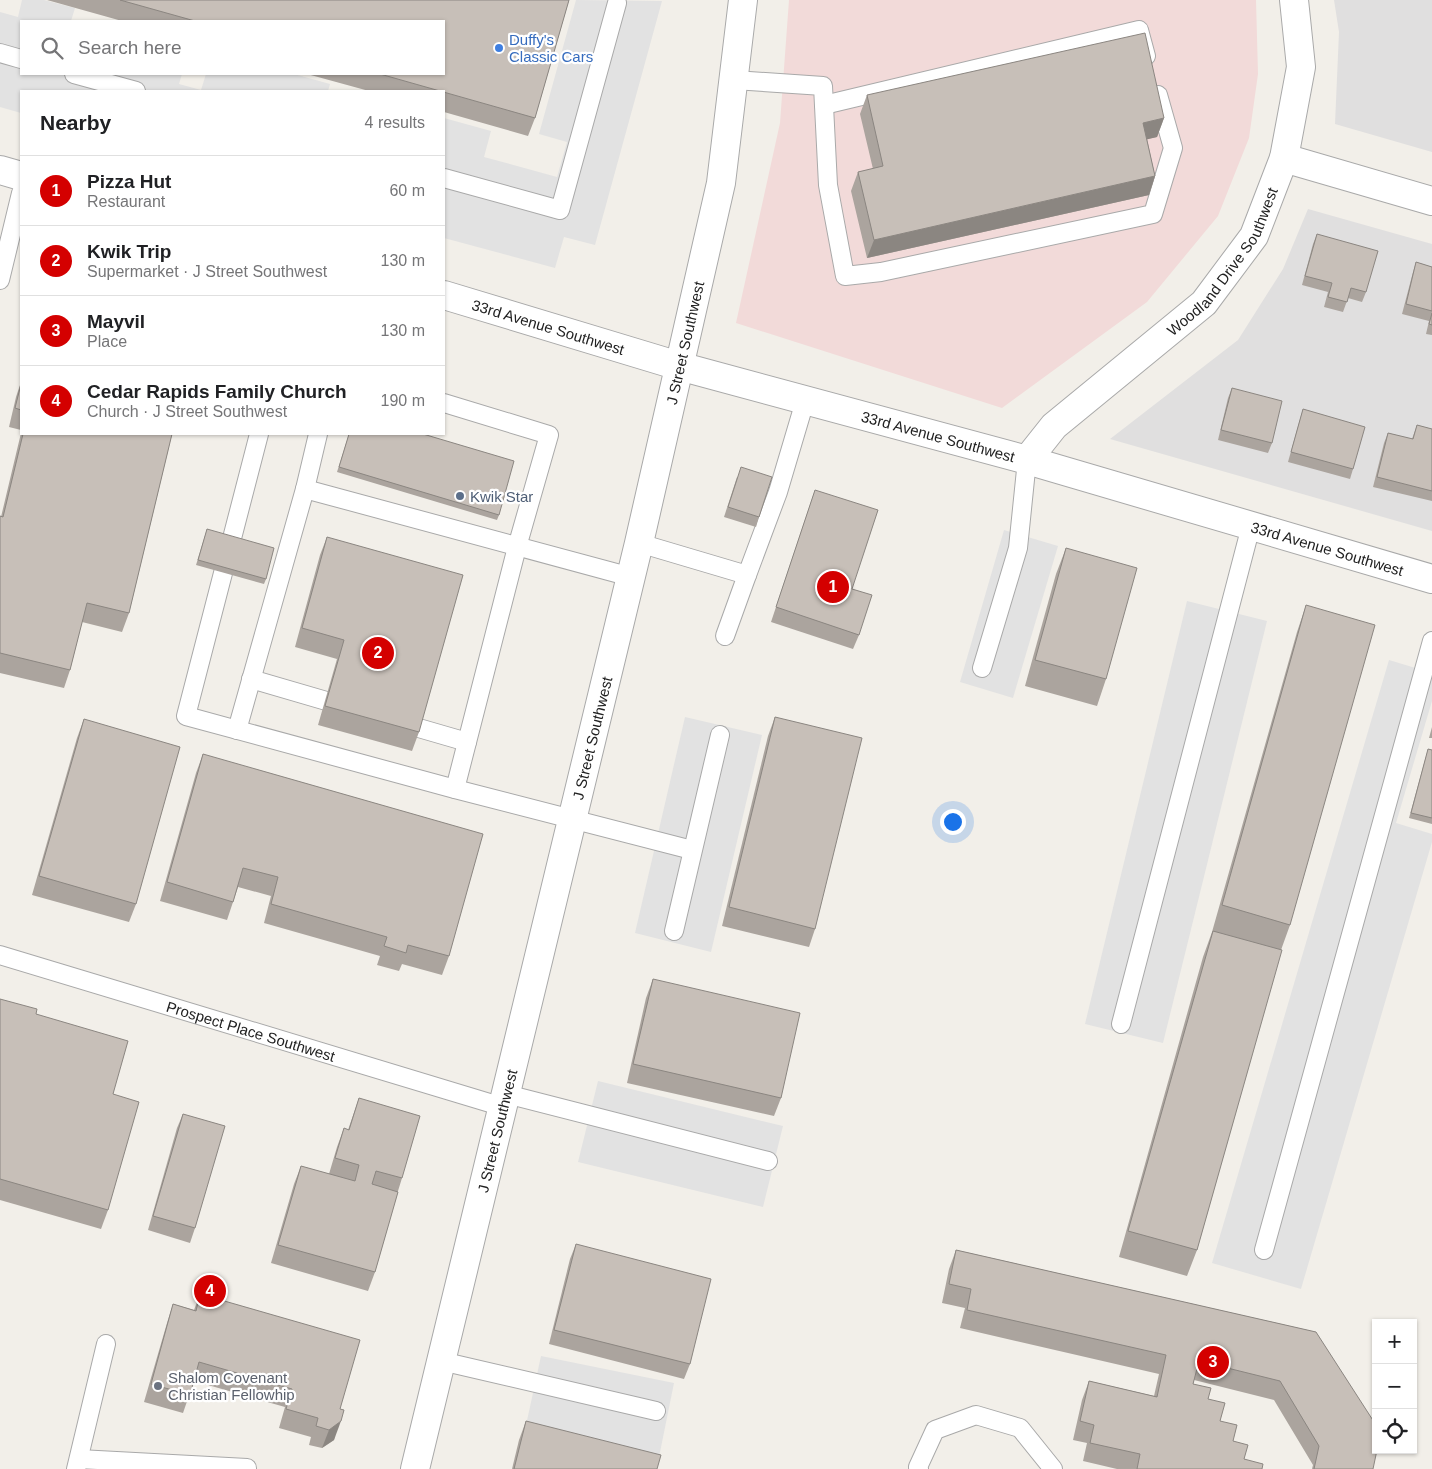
<!DOCTYPE html>
<meta charset="utf-8">
<style>
body{margin:0;font-family:Arial,sans-serif;background:#f2f2f2;color:#202124}
.controls{position:absolute;right:15px;bottom:15px;display:grid;overflow:hidden;border-radius:0px;box-shadow:0 1px 4px #0004}
.controls button{width:45px;height:45px;display:grid;place-items:center;padding:0;border:0;border-bottom:1px solid #e0e0e0;background:#fff;color:#202124;font:25px sans-serif}
.you{position:absolute;left:952px;top:821px;width:18px;height:18px;margin:-12px;border:4px solid #fff;border-radius:50%;background:#1a73e8;box-shadow:0 0 0 8px #1a73e833}
.badge{display:grid;place-items:center;width:32px;height:32px;border-radius:50%;background:#d40000;color:#fff;font-size:16px;font-weight:700}
.pin{position:absolute;translate:-50% -50%;border:2px solid #fff;box-shadow:0 1px 5px #0006}
.list{margin:0;padding:0;list-style:none}
h2{display:flex;justify-content:space-between;align-items:center;height:65px;margin:0;padding:0 20px;font-size:21px}
h2 small{font-size:16px;font-weight:400;color:#757577}
.list li{display:grid;grid-template-columns:32px 1fr auto;gap:15px;align-items:center;box-sizing:border-box;height:70px;padding:0 20px;border-top:1px solid #e0e0e0}
.list b{display:block;font-size:19px;white-space:nowrap}
.list p{margin:0;font-size:16px;white-space:nowrap;color:#757577}
.list em{font-size:16px;font-style:normal;color:#757577}
.icon{flex:none;width:28px;height:28px;fill:none;stroke:currentColor;stroke-width:2;stroke-linecap:round;stroke-linejoin:round}
.map{position:relative;flex:none;width:1432px;height:1469px;overflow:hidden}
.search{position:absolute;background:#fff;box-shadow:0 1px 4px #0004;left:20px;top:20px;width:425px;height:55px;display:flex;align-items:center;gap:12px;box-sizing:border-box;padding:0 18px;border-radius:0px;color:#757577;font-size:19px}
.panel{position:absolute;background:#fff;box-shadow:0 1px 4px #0004;left:20px;top:90px;width:425px;height:345px;border-radius:0px}
.map>svg:first-child{display:block}
.residential{fill:#e0dfdf}
.commercial{fill:#f2dad9}
.parking{fill:#e2e2e2}
.lines{fill:none;stroke-linecap:round;stroke-linejoin:round}
.service-casing{stroke:#a9a9a9;stroke-width:20}
.minor-casing{stroke:#a9a9a9;stroke-width:30}
.tertiary-casing{stroke:#a9a9a9;stroke-width:30}
.service{stroke:#fff;stroke-width:18}
.minor{stroke:#fff;stroke-width:28}
.tertiary{stroke:#fff;stroke-width:28}
.wall{fill:#aba49e}
.shaded-wall{fill:#8b8681}
.building{fill:#c7bfb8;stroke:#8b8681}
.shop-dot{fill:#3f7fe0;stroke:#fff;stroke-width:2}
.service-dot{fill:#5c6f8a;stroke:#fff;stroke-width:2}
.worship-dot{fill:#6b7280;stroke:#fff;stroke-width:2}
.labels{text-anchor:middle;dominant-baseline:central;stroke-width:4.5;stroke-linejoin:round;paint-order:stroke}
.shop-label{font-size:15px;fill:#366cbe;stroke:#fff;text-anchor:start}
.street-label{font-size:15px;fill:#222;stroke:#fff}
.service-label{font-size:15px;fill:#4e5e75;stroke:#fff;text-anchor:start}
.worship-label{font-size:15px;fill:#5b616d;stroke:#fff;text-anchor:start}
</style>
<div class="map">
<svg width="1432" height="1469" viewBox="0 0 1432 1469">
<rect width="100%" height="100%" fill="#f2efe9"/>
<g class="residential">
<path d="M1334,0H1432V152L1335,124L1339,32Z"/>
<path d="M1308,209L1432,244V531L1110,439L1238,340L1283,269Z"/>
</g>
<path class="commercial" d="M789,0H1256L1258,74L1249,138L1218,216L1147,302L1002,408L736,323L780,123Z"/>
<g class="parking">
<path d="M22,0H44L75,8L71,21H21V74H182L179,84L201,90L206,74H294L330,84L328,91H21V113L0,107V12L18,17Z"/>
<path d="M576,0L662,1L595,245L564,237L555,268L444,238V118L491,131L484,157L557,177L567,142L539,134Z"/>
<path d="M1004,530L1058,546L1013,698L960,682Z"/>
<path d="M1187,601L1267,621L1163,1043L1085,1024Z"/>
<path d="M1389,660L1432,673V701L1396,823L1432,834V842L1301,1289L1212,1263Z"/>
<path d="M685,717L762,735L711,952L635,933Z"/>
<path d="M598,1081L783,1126L763,1207L578,1162Z"/>
<path d="M541,1356L674,1383L657,1467L523,1439Z"/>
</g>
<g class="lines">
<defs>
<g id="service">
<path d="M0,53L21,59"/>
<path d="M74,74L136,91"/>
<path d="M734,80L823,86L828,185L845,276L881,272L1153,214L1173,148L1158,95"/>
<path d="M824,105L1139,30L1146,56"/>
<path d="M444,178L560,210L617,3"/>
<path d="M0,280L21,193"/>
<path d="M444,403L549,435L517,547L455,789"/>
<path d="M259,434L186,716L455,789L692,850"/>
<path d="M305,489L631,577"/>
<path d="M639,543L747,575L778,492L805,401"/>
<path d="M725,636L747,575"/>
<path d="M982,668L1018,548L1027,460"/>
<path d="M251,679L347,707"/>
<path d="M398,722L467,742"/>
<path d="M237,730L305,489L318,434"/>
<path d="M674,931L720,735"/>
<path id="s1" d="M0,955L503,1107"/>
<path d="M1121,1024L1251,526"/>
<path d="M506,1094L768,1161"/>
<path d="M1264,1250L1432,641"/>
<path d="M441,1361L656,1411"/>
<path d="M79,1459L247,1468"/>
<path d="M76,1469L106,1344"/>
<path d="M919,1469L918,1467L935,1430L976,1415L1020,1428L1053,1469"/>
</g>
<g id="minor">
<path d="M1284,158L1432,201"/>
<path id="s2" d="M1027,460L1054,426L1204,303L1254,236L1284,158L1301,67L1294,0"/>
</g>
<g id="tertiary">
<path d="M0,170L21,176"/>
<path id="s3" d="M444,295L679,366L1027,460L1432,579"/>
<path id="s4" d="M415,1469L639,543L721,183L743,0"/>
</g>
</defs>
<use href="#service" class="service-casing"/>
<use href="#minor" class="minor-casing"/>
<use href="#tertiary" class="tertiary-casing"/>
<use href="#service" class="service"/>
<use href="#minor" class="minor"/>
<use href="#tertiary" class="tertiary"/>
</g>
<g class="wall">
<path d="M47,0H569L535,118L528,136L444,112V91H369L307,74H444V21H122Z"/>
<path d="M867,95L1164,118L1157,137L1147,139L1155,176L1149,195L867,258L851,191L858,172L873,169L860,114Z"/>
<path d="M1317,234L1366,292L1362,302L1348,298L1343,312L1324,307L1328,292L1302,285L1313,244Z"/>
<path d="M1416,262L1432,267V335L1426,334L1429,321L1402,314L1413,272Z"/>
<path d="M21,382V430L9,427L16,397Z"/>
<path d="M1232,388L1272,443L1268,453L1218,440L1228,398Z"/>
<path d="M1303,409L1353,469L1350,479L1288,462L1300,419Z"/>
<path d="M1417,425L1432,429V501L1373,487L1384,443L1388,433L1412,439Z"/>
<path d="M21,433L172,434L129,613L122,632L82,622L70,670L64,688L0,673V516L1,517Z"/>
<path d="M349,434L499,515L497,520L337,472Z"/>
<path d="M737,477L759,517L756,527L724,517Z"/>
<path d="M815,490L859,635L853,649L771,622Z"/>
<path d="M207,529L266,579L264,584L196,565Z"/>
<path d="M327,537L419,732L412,751L318,725L337,659L295,647L320,555Z"/>
<path d="M1066,548L1106,679L1097,706L1025,686L1056,574Z"/>
<path d="M1306,605L1290,925L1281,950L1197,1250L1187,1276L1119,1257L1203,957L1212,932L1297,632Z"/>
<path d="M775,717L815,929L809,947L722,926L768,736Z"/>
<path d="M84,719L136,904L129,922L32,895L77,738Z"/>
<path d="M1432,727V738H1429Z"/>
<path d="M1428,749L1432,750V824L1409,818Z"/>
<path d="M203,754L449,956L442,975L402,964L399,971L377,965L380,956L264,923L271,896L238,887L227,920L160,901L196,773Z"/>
<path d="M653,979L781,1098L774,1116L627,1083L646,998Z"/>
<path d="M0,999L36,1014L113,1094L108,1210L101,1229L0,1200Z"/>
<path d="M359,1098L402,1178L398,1191L375,1272L368,1291L271,1263L294,1184L301,1166L329,1174L337,1147L344,1128L348,1130Z"/>
<path d="M183,1114L195,1228L190,1243L148,1230L177,1128Z"/>
<path d="M576,1244L690,1364L684,1379L549,1344L570,1259Z"/>
<path d="M956,1250L1316,1332L1373,1469H1312L1313,1465L1274,1400L1194,1380L1193,1384L1208,1399L1220,1421L1244,1459L1262,1469H1117L1083,1461L1087,1443L1073,1440L1082,1400L1089,1381L1154,1396L1159,1374L960,1328L965,1308L942,1303L949,1269Z"/>
<path d="M200,1294L340,1409L334,1440L322,1448L309,1445L311,1437L279,1428L285,1407L194,1381L183,1413L144,1402L167,1323L173,1304L194,1310Z"/>
<path d="M526,1421L657,1469H512L519,1440Z"/>
</g>
<g class="shaded-wall">
<path d="M1164,118L1157,137L1136,142L1143,123Z"/>
<path d="M1155,176L1149,195L867,258L874,240Z"/>
<path d="M341,1421L334,1440L322,1448L329,1430Z"/>
</g>
<g class="building">
<path d="M120,0H569L535,118L380,74H444V21H195Z"/>
<path d="M1145,33L1164,118L1143,123L1155,176L874,240L858,172L883,166L867,95Z"/>
<path d="M1317,234L1378,251L1366,292L1351,288L1347,302L1328,297L1332,283L1305,276Z"/>
<path d="M1416,262L1432,267V311L1406,304Z"/>
<path d="M1432,313V325L1429,324Z"/>
<path d="M21,384V410L15,408Z"/>
<path d="M1232,388L1282,401L1272,443L1221,430Z"/>
<path d="M1303,409L1365,427L1353,469L1291,452Z"/>
<path d="M1417,425L1432,429V491L1377,477L1388,433L1413,439Z"/>
<path d="M23,434H172L129,613L87,603L70,670L0,653V516L3,517Z"/>
<path d="M349,434H423L514,461L499,515L339,467Z"/>
<path d="M741,467L772,477L759,517L728,507Z"/>
<path d="M815,490L878,510L852,589L872,595L859,635L776,607Z"/>
<path d="M207,529L274,548L266,579L198,560Z"/>
<path d="M327,537L463,575L419,732L325,706L344,640L302,628Z"/>
<path d="M1066,548L1137,568L1106,679L1035,660Z"/>
<path d="M1306,605L1375,625L1290,925L1222,905Z"/>
<path d="M775,717L862,738L815,929L729,907Z"/>
<path d="M84,719L180,747L136,904L39,876Z"/>
<path d="M1428,749L1432,750V818L1411,813Z"/>
<path d="M203,754L483,834L449,956L408,945L406,953L384,946L387,937L271,904L278,877L243,868L233,902L167,882Z"/>
<path d="M1213,931L1282,950L1197,1250L1128,1231Z"/>
<path d="M653,979L800,1013L781,1098L633,1064Z"/>
<path d="M0,999L37,1009L36,1014L128,1041L113,1094L139,1102L108,1210L0,1179Z"/>
<path d="M359,1098L420,1116L402,1178L376,1171L372,1184L398,1192L375,1272L278,1245L301,1166L355,1181L359,1165L335,1158L344,1128L349,1130Z"/>
<path d="M183,1114L225,1126L195,1228L153,1216Z"/>
<path d="M576,1244L711,1279L690,1364L554,1330Z"/>
<path d="M956,1250L1316,1332L1376,1425V1450H1377L1373,1469H1314L1319,1446L1280,1381L1199,1361L1193,1384L1211,1388L1208,1399L1225,1403L1220,1421L1237,1425L1233,1441L1248,1445L1244,1459L1263,1464L1262,1469H1137L1140,1454L1090,1443L1094,1425L1080,1421L1089,1381L1157,1397L1166,1355L967,1310L971,1289L949,1284Z"/>
<path d="M200,1294L360,1340L340,1409L344,1410L341,1421L329,1430L316,1426L318,1418L286,1409L292,1389L199,1362L190,1395L151,1384L173,1304L196,1311Z"/>
<path d="M526,1421L661,1455L657,1469H514Z"/>
</g>
<circle class="shop-dot" cx="499" cy="48" r="5"/>
<circle class="service-dot" cx="460" cy="496" r="5"/>
<circle class="worship-dot" cx="158" cy="1386" r="5"/>
<g class="labels">
<g class="shop-label">
<text x="509" y="39">Duffy's<tspan x="509" dy="17">Classic Cars</tspan></text>
</g>
<g class="street-label">
<text stroke="none"><textPath href="#s2" startOffset="282">Woodland Drive Southwest</textPath></text>
<text stroke="none"><textPath href="#s3" startOffset="109">33rd Avenue Southwest</textPath></text>
<text stroke="none"><textPath href="#s4" startOffset="1158">J Street Southwest</textPath></text>
<text stroke="none"><textPath href="#s3" startOffset="514">33rd Avenue Southwest</textPath></text>
<text stroke="none"><textPath href="#s3" startOffset="919">33rd Avenue Southwest</textPath></text>
<text stroke="none"><textPath href="#s4" startOffset="752">J Street Southwest</textPath></text>
<text stroke="none"><textPath href="#s1" startOffset="262">Prospect Place Southwest</textPath></text>
<text stroke="none"><textPath href="#s4" startOffset="348">J Street Southwest</textPath></text>
</g>
<g class="service-label">
<text x="470" y="496">Kwik Star</text>
</g>
<g class="worship-label">
<text x="168" y="1377">Shalom Covenant<tspan x="168" dy="17">Christian Fellowhip</tspan></text>
</g>
</g>
</svg>
<div class="controls">
<button>+</button>
<button>−</button>
<button><svg class="icon" aria-label="locate" viewBox="0 0 24 24"><circle cx="12" cy="12" r="6"/><path d="M12 2v4M12 18v4M2 12h4M18 12h4"/></svg></button>
</div>
<div class="you"></div>
<div class="pin badge" style="left:833px;top:587px">1</div>
<div class="pin badge" style="left:378px;top:653px">2</div>
<div class="pin badge" style="left:1213px;top:1362px">3</div>
<div class="pin badge" style="left:210px;top:1291px">4</div>
<div class="search"><svg class="icon" aria-label="search" viewBox="0 0 24 24"><circle cx="10" cy="10" r="6"/><path d="M15 15l6 6"/></svg>Search here</div>
<section class="panel">
<h2>Nearby<small>4 results</small></h2>
<ul class="list">
<li><span class="badge">1</span><div><b>Pizza Hut</b><p>Restaurant</p></div><em>60 m</em></li>
<li><span class="badge">2</span><div><b>Kwik Trip</b><p>Supermarket · J Street Southwest</p></div><em>130 m</em></li>
<li><span class="badge">3</span><div><b>Mayvil</b><p>Place</p></div><em>130 m</em></li>
<li><span class="badge">4</span><div><b>Cedar Rapids Family Church</b><p>Church · J Street Southwest</p></div><em>190 m</em></li>
</ul>
</section>
</div>
